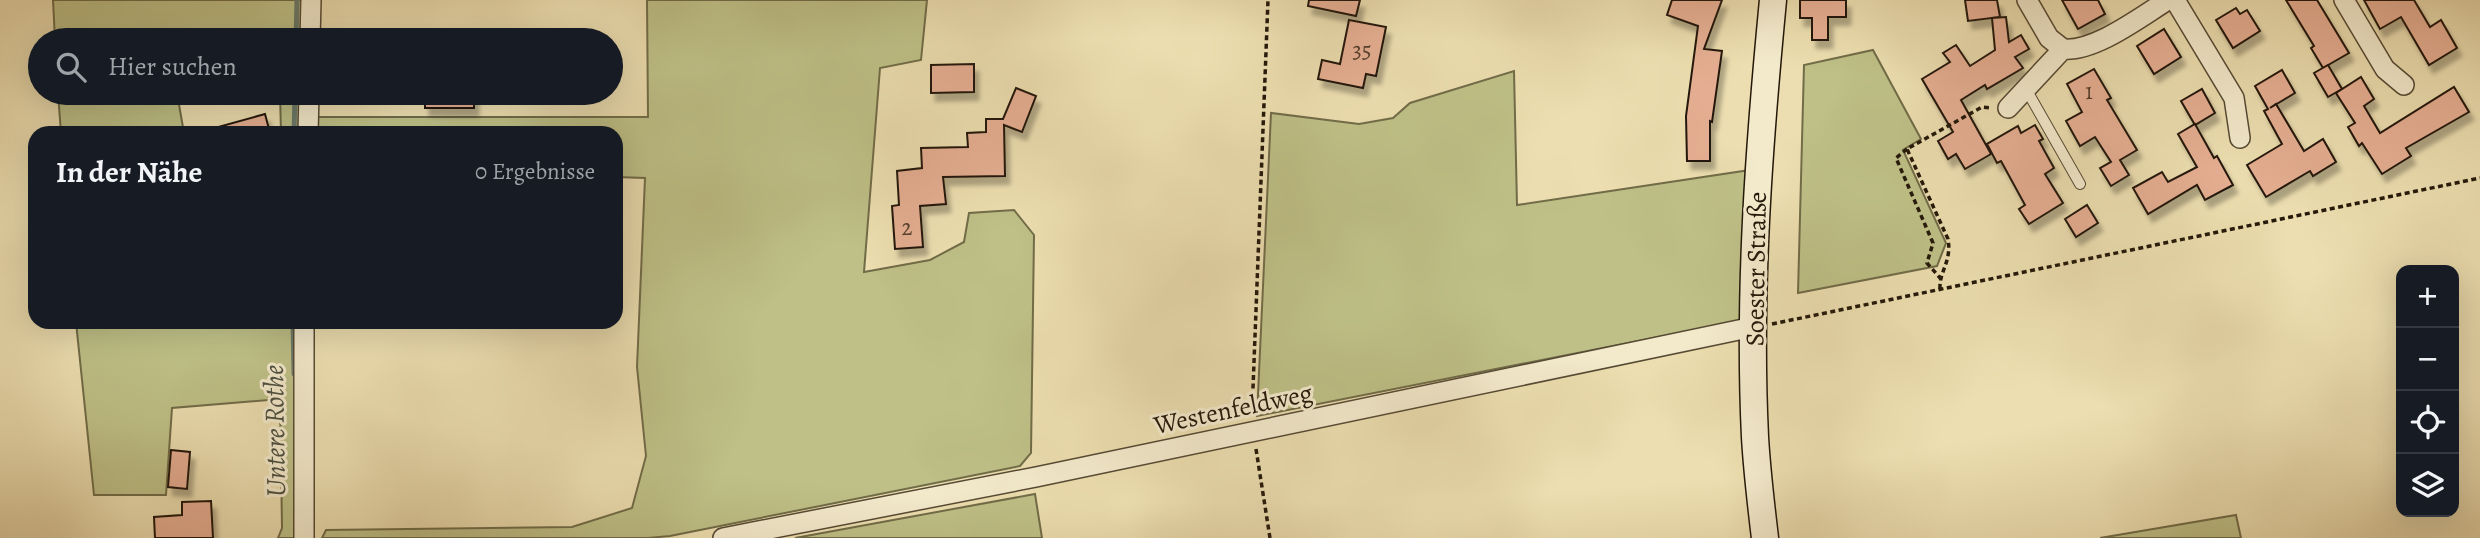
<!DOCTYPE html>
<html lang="de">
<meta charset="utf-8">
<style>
body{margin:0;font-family:Alegreya,serif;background:#20242c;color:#f1f3f6}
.controls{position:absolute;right:21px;bottom:21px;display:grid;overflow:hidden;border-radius:14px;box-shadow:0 7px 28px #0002}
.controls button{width:63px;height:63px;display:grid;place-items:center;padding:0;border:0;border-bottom:2px solid #363941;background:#171b24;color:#f1f3f6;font:35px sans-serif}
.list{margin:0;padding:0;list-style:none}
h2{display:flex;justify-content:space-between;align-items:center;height:91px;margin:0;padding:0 28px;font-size:30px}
h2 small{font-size:23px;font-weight:400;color:#9ea1a6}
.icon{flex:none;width:38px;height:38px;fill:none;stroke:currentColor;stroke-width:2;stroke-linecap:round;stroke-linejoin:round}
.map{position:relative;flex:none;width:2480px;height:538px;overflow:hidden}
.search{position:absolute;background:#171b24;box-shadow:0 7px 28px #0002;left:28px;top:28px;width:595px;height:77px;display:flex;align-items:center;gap:18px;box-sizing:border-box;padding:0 24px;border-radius:38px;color:#9ea1a6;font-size:26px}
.panel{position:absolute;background:#171b24;box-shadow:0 7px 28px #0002;left:28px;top:126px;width:595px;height:203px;border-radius:21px}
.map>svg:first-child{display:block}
.green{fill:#bec087;stroke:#716c48;stroke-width:2}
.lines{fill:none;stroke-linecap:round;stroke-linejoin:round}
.stream{stroke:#6a7a6a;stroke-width:5}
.building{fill:#e5ae92;stroke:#24180a;stroke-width:2;filter:url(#shadow)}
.service-casing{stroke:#564a34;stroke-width:12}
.minor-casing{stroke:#564a34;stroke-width:22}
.secondary-casing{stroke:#24180a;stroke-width:29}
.path{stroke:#24180a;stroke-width:3.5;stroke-dasharray:5 3.5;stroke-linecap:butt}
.service{stroke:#f3eacc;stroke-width:10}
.minor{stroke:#f3eacc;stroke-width:19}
.secondary{stroke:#f3eacc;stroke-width:26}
.labels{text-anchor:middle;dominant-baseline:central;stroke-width:6;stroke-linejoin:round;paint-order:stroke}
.number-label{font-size:23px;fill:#543e2c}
.street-label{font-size:26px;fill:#24180a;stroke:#f3eacc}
.water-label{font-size:28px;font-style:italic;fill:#4d5142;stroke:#f3eacc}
</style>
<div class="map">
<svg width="2480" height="538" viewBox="0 0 2480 538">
<defs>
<filter id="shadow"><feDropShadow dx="4.5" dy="8" stdDeviation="2" flood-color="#0004"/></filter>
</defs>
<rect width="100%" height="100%" fill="#ecdeb0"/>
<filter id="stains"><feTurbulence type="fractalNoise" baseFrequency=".00286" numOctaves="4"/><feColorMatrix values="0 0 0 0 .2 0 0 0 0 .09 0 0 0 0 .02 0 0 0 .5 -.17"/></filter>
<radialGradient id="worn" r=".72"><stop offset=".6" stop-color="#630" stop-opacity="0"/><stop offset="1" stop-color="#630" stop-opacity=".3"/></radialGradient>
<g class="green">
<path d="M53,0H307L306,40H55Z"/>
<path d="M647,0H927L921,60L880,68L864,272L930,260L964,242L969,213L1014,210L1034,235L1031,453L1020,466L670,536L648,538H322L326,530L572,527L632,508L646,456L637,367L645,178L616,177V133H316L317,117H648Z"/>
<path d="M1873,50L1921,139L1903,150L1946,243L1937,266L1798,293L1804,65Z"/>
<path d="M1514,71L1517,205L1750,170L1740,321L1257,416L1271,113L1359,124L1393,118L1410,103Z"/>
<path d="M58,93H195L196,94L178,99L184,133H61Z"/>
<path d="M280,93H305L304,133H281Z"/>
<path d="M76,322H299L298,538H278L282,528L280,399L172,408L166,495H94Z"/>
<path d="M1035,494L1042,538H795Z"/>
<path d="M2236,515L2241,538H2100Z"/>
</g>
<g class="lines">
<g class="stream">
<path d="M296,40L297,0"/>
<path d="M294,133L295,93"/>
<path d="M293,322L294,374"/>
</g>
</g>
<g class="building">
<path d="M1309,0H1360L1356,16L1308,6Z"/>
<path d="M1672,0H1722L1704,49L1722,51L1712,122L1710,121V161H1687L1686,116L1698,26L1667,15Z"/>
<path d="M1800,0H1846V17H1828V40H1812V18H1800Z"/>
<path d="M1965,0H1997L2000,17L1968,21Z"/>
<path d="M2062,0H2098L2105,14L2078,29Z"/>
<path d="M2286,0H2317L2349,53L2323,68L2311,48L2314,46Z"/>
<path d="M2364,0H2414L2430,27L2441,20L2457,48L2429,65L2401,17L2380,29Z"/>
<path d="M2236,8L2240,14L2247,10L2260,31L2233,48L2216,20Z"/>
<path d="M2006,17L2009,42L2021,35L2029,49L2015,57L2023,68L1987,89L1985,85L1961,100L1991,154L1965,169L1956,154L1948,159L1938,141L1953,132L1922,79L1950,62L1943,53L1956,45L1970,66L1995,50L1992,18Z"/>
<path d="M1349,20L1386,27L1376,76L1366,74L1363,88L1318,79L1322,60L1340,64Z"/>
<path d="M2164,29L2181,57L2154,74L2137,46Z"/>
<path d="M974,64V92L931,93V65Z"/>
<path d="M2328,65L2342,89L2328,97L2314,73Z"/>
<path d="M2094,69L2111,98L2107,100L2137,150L2120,160L2129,175L2111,186L2100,168L2111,162L2095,137L2080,146L2066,121L2082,112L2067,84Z"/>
<path d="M2282,70L2295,93L2270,108L2276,104L2304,151L2323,139L2336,162L2313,176L2310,171L2266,197L2247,165L2282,144L2264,111L2268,109L2255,86Z"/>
<path d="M2361,77L2374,99L2364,106L2380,133L2454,87L2469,112L2406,148L2411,156L2382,174L2362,143L2359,146L2348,127L2355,123L2336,93Z"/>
<path d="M1016,88L1036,96L1022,132L1004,125L1005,176L943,177L946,204L920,206L923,247L895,249L892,206L899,205L897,171L922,168L921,148L968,147L967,133L986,132V119H1003Z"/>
<path d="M2202,89L2215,113L2195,125L2181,101Z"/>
<rect x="425" y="93" width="49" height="15"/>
<path d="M265,114L270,133H211V129Z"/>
<path d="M2195,124L2214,158L2217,156L2233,185L2205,200L2197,185L2148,214L2133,188L2162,172L2168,182L2197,167L2178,134Z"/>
<path d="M2035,125L2043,139L2039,141L2054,168L2045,174L2063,203L2029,224L2019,209L2025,205L2001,161L1997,163L1987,144L2018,126L2021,133Z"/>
<path d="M2087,205L2098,223L2076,237L2065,219Z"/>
<path d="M171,450L190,452L187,489L168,487Z"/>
<path d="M211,501L213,538H155L154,517L182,515V502Z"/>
</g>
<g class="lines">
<defs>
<path id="service" d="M2026,89L2080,184"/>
<g id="minor">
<path d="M2027,0L2049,38L2063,49"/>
<path d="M2175,0L2234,98L2240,138"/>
<path d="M2344,0L2385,69L2404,85"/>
<path d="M310,40L311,0"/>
<path d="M2008,108L2063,49C2095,52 2140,17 2168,0"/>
<path d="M308,133L309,93"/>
<path d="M304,322V538"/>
<path d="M723,538L1036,477L1753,327"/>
</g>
<path id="secondary" d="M1765,538C1761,505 1757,471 1755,437C1748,291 1759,145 1773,0"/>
</defs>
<use href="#service" class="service-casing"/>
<use href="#minor" class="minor-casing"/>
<use href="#secondary" class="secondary-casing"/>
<g class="path">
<path d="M1907,149L1896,158L1933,243L1927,263L1941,279"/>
<path d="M1940,289C1939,271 1952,262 1948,239L1907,149L1982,107L1992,108"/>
<path d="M1772,324L2480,178"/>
<path d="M1252,414L1268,0"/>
<path d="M1256,449L1270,538"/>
</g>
<use href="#service" class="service"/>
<use href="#minor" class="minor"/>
<use href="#secondary" class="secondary"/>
</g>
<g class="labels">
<g class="number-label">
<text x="1362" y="50">35</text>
<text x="2089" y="91">1</text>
<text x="907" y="227">2</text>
</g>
<g class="street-label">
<text transform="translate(1756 269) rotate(-89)">Soester Straße</text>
<text transform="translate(1233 409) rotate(-12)">Westenfeldweg</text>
</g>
<g class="water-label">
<text transform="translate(275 431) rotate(-91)">Untere Rothe</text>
</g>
</g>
<rect width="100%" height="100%" filter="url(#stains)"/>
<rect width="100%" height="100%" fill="url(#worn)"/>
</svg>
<div class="controls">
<button>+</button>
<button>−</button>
<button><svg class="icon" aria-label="locate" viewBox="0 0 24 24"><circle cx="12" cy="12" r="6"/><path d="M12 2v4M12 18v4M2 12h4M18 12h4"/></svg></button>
<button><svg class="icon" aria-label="layers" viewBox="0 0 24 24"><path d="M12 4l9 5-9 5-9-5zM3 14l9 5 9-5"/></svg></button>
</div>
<div class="search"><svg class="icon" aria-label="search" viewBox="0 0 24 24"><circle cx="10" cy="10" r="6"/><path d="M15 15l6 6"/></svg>Hier suchen</div>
<section class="panel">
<h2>In der Nähe<small>0 Ergebnisse</small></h2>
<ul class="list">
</ul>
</section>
</div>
